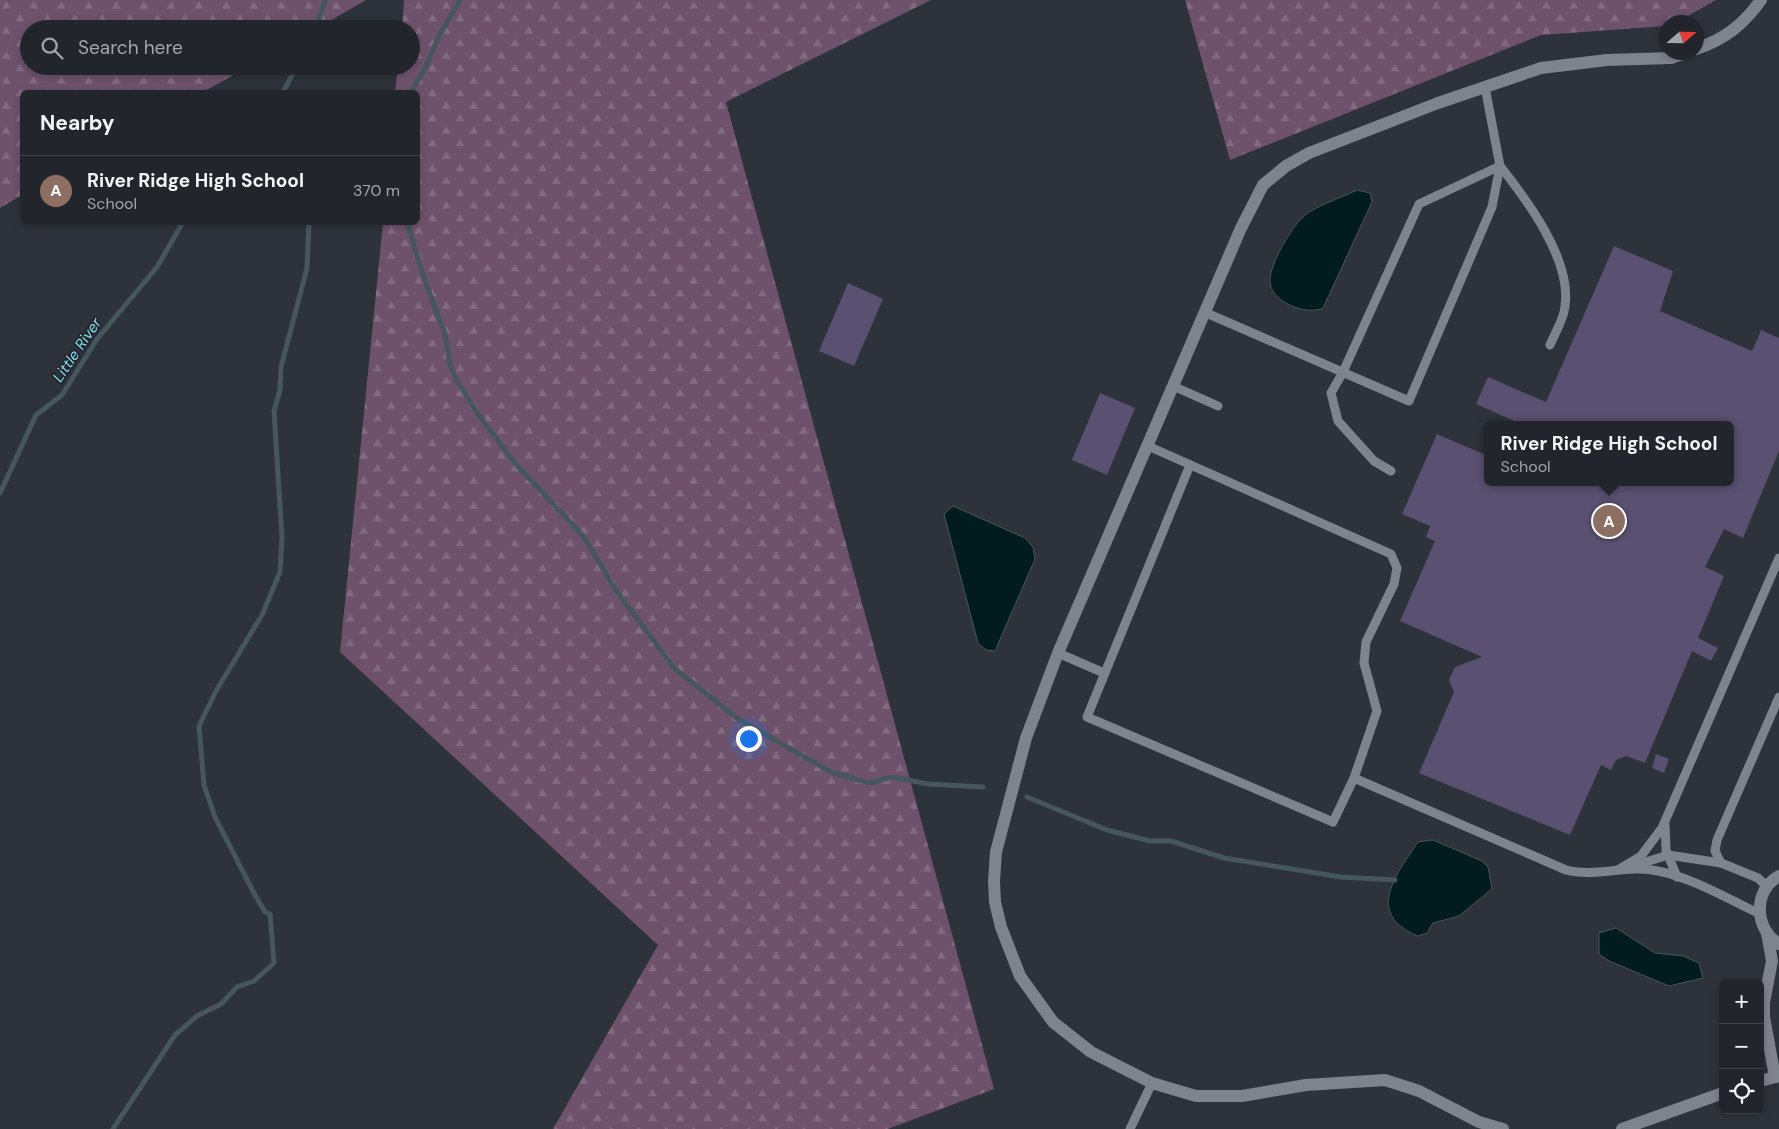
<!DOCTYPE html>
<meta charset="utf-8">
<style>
body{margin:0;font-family:"DM Sans",sans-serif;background:#2a2e34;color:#f1f3f6}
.controls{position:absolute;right:15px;bottom:15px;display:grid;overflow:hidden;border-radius:8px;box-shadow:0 2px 8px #0003}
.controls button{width:45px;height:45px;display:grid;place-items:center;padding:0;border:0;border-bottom:1px solid #3f4348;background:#22262c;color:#f1f3f6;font:25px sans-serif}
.compass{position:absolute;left:1659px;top:15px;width:45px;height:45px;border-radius:50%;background:#22262c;box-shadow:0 2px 8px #0003;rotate:70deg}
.you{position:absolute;left:748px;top:738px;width:18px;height:18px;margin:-12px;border:4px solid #fff;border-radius:50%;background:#1a73e8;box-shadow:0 0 0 8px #1a73e833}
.badge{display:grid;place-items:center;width:32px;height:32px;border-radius:50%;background:#fb9e51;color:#fff;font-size:16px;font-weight:700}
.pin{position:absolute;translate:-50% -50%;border:2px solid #fff;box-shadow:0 1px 5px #0006}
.popup{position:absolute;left:1484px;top:421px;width:250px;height:65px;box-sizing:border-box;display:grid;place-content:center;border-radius:8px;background:#22262c;filter:drop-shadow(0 1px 4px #0005);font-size:16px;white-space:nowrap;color:#a2a5a9}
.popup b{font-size:19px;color:#f1f3f6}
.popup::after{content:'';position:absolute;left:50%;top:100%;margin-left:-10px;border:10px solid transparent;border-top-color:#22262c}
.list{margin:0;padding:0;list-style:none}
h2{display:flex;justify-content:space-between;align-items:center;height:65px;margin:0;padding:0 20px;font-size:21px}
h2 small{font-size:16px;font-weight:400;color:#a2a5a9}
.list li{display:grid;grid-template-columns:32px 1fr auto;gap:15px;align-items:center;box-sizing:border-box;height:70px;padding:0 20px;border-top:1px solid #3f4348}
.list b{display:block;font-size:19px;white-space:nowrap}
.list p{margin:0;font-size:16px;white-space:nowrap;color:#a2a5a9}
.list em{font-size:16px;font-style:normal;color:#a2a5a9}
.icon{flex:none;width:28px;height:28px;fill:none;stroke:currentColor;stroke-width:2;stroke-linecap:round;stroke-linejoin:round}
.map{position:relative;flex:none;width:1779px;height:1129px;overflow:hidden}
.search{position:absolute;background:#22262c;box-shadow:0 2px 8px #0003;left:20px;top:20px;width:400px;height:55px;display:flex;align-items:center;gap:12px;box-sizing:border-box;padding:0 18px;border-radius:28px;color:#a2a5a9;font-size:19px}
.panel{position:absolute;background:#22262c;box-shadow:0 2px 8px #0003;left:20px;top:90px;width:400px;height:135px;border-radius:8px}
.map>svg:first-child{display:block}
.forest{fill:url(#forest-firs)}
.water{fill:#021b1f;stroke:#45575c}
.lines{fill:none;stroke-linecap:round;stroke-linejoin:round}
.stream{stroke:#45575c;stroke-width:5}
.building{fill:#5a5071}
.service{stroke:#7f838d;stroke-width:9}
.minor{stroke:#7f838d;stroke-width:12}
.labels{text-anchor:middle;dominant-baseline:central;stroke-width:4;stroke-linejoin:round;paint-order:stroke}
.water-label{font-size:15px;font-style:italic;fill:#87dce9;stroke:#242830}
</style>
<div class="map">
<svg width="1779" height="1129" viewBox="0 0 1779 1129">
<defs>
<pattern id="forest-firs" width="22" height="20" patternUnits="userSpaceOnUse" patternTransform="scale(1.25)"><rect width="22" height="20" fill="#6e526c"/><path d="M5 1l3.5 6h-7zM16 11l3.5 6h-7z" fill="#826b81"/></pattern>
</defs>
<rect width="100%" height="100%" fill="#2e323a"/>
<g class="forest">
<path d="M0,0H366L316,29H29V66H250L203,92H22V195L0,208Z"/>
<path d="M404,0H931L726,102L994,1089L888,1129H553L658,945L340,652L383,223L418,222V92H395L398,66H411V29H402Z"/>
<path d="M1185,0H1716L1677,22H1666V26L1541,35L1230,160Z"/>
</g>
<g class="water">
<path d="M1357,190L1370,193L1372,202L1323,308C1307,316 1269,302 1270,280C1270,264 1291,228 1303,217C1311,208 1345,196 1357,190Z"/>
<path d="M953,506L1025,538L1033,547L1035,559L995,651L986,650L978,643L944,514Z"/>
<path d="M1433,840L1482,861L1488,867L1492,889L1459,916L1433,923L1427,933L1418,936C1365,914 1395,876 1418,842Z"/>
<path d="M1616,928L1655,953L1683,956L1699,963L1703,978L1669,986L1609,961L1599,954V933Z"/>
</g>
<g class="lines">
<g class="stream">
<path d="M316,29L325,0"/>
<path d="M283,92L297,66"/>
<path d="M411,92L425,69L438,38L460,0"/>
<path d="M407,222L425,281L445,334L450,365L457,381L478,414L514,462L584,537L615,589L674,668L738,719L831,772L869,783L892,777L928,784L983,787"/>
<path d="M0,493L36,415L62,395L97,339L157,267L183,222"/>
<path d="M1027,797L1107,830L1150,841H1171L1224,858L1341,877L1395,880"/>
<path d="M113,1129L175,1035L197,1016L221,1004L237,987L254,981L274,963L270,914L265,912L254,893L215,817L204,785L199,726L216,691L262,615L280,572L282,538L274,411L280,390L281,367L307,268L309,222"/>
</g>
</g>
<g class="building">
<path d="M1614,246L1673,271L1660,311L1752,351L1761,330L1779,338V451L1743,538L1724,529L1705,567L1724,576L1698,638L1718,648L1711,661L1692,651L1645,763L1626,756L1616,760L1611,770L1601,765L1570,835L1419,773L1454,692L1449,680L1455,667L1482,657L1400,621L1435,541L1426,537L1430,526L1402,514L1437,434L1488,456V482H1730V425H1523L1476,404L1488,377L1546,402Z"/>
<path d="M848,283L883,299L854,366L819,351Z"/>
<path d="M1100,393L1135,408L1107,475L1072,460Z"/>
<path d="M1656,754L1669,759L1664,773L1652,768Z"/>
</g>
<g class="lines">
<g class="service">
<path d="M1204,312L1409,401L1492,207L1500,166L1485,87"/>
<path d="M1173,386L1218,406"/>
<path d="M1148,446L1391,554L1397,568L1394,584L1366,642L1364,663L1377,711L1354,778"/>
<path d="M1190,465L1087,717L1333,822L1354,778L1566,870C1596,878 1627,864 1658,871C1693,878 1728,899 1760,914"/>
<path d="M1391,471L1374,461L1338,421L1331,393L1343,372L1419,204L1500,166C1527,200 1572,260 1565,306C1564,319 1555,333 1550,345"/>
<path d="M1058,653L1104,673"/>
<path d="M1665,824L1666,850L1677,877"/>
<path d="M1630,867L1668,855L1721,863"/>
<path d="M1619,869L1641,856L1662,828L1779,558"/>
<path d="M1767,887L1758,878L1721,863L1715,851L1717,840L1779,697"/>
<path d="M1130,1129L1152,1083"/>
</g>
<g class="minor">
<path d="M1696,49C1725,39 1743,25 1761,0"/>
<path d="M1779,876C1753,890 1754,929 1779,944"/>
<path d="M1767,933L1772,961L1764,1002V1017L1775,1077"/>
<path d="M1760,1081L1779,1076"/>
<path d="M1503,1129L1479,1122L1419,1091L1385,1080L1306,1085L1242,1096H1196L1152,1083L1091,1052L1053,1022L1020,976L1001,927L995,902L994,881L996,852L1026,738L1058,653L1241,228L1263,185L1286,166L1309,153L1438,103L1541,68L1607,60L1671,58L1688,52"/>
<path d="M1622,1129L1723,1093"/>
</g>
</g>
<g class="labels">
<g class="water-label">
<text transform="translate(77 350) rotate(-56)">Little River</text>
</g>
</g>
</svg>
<div class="controls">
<button>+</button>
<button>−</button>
<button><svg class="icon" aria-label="locate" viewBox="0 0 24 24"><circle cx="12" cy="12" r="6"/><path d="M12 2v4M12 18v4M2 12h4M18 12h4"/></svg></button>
</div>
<svg class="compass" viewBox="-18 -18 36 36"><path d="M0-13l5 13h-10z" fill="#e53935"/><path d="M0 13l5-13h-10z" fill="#a2a5a9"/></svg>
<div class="you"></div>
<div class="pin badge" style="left:1609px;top:521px;background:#8d6e63">A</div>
<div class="popup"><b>River Ridge High School</b>School</div>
<div class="search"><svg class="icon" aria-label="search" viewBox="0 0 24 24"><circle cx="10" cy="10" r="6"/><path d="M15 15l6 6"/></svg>Search here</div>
<section class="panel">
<h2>Nearby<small></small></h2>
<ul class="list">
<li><span class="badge" style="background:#8d6e63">A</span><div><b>River Ridge High School</b><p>School</p></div><em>370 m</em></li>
</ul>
</section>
</div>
